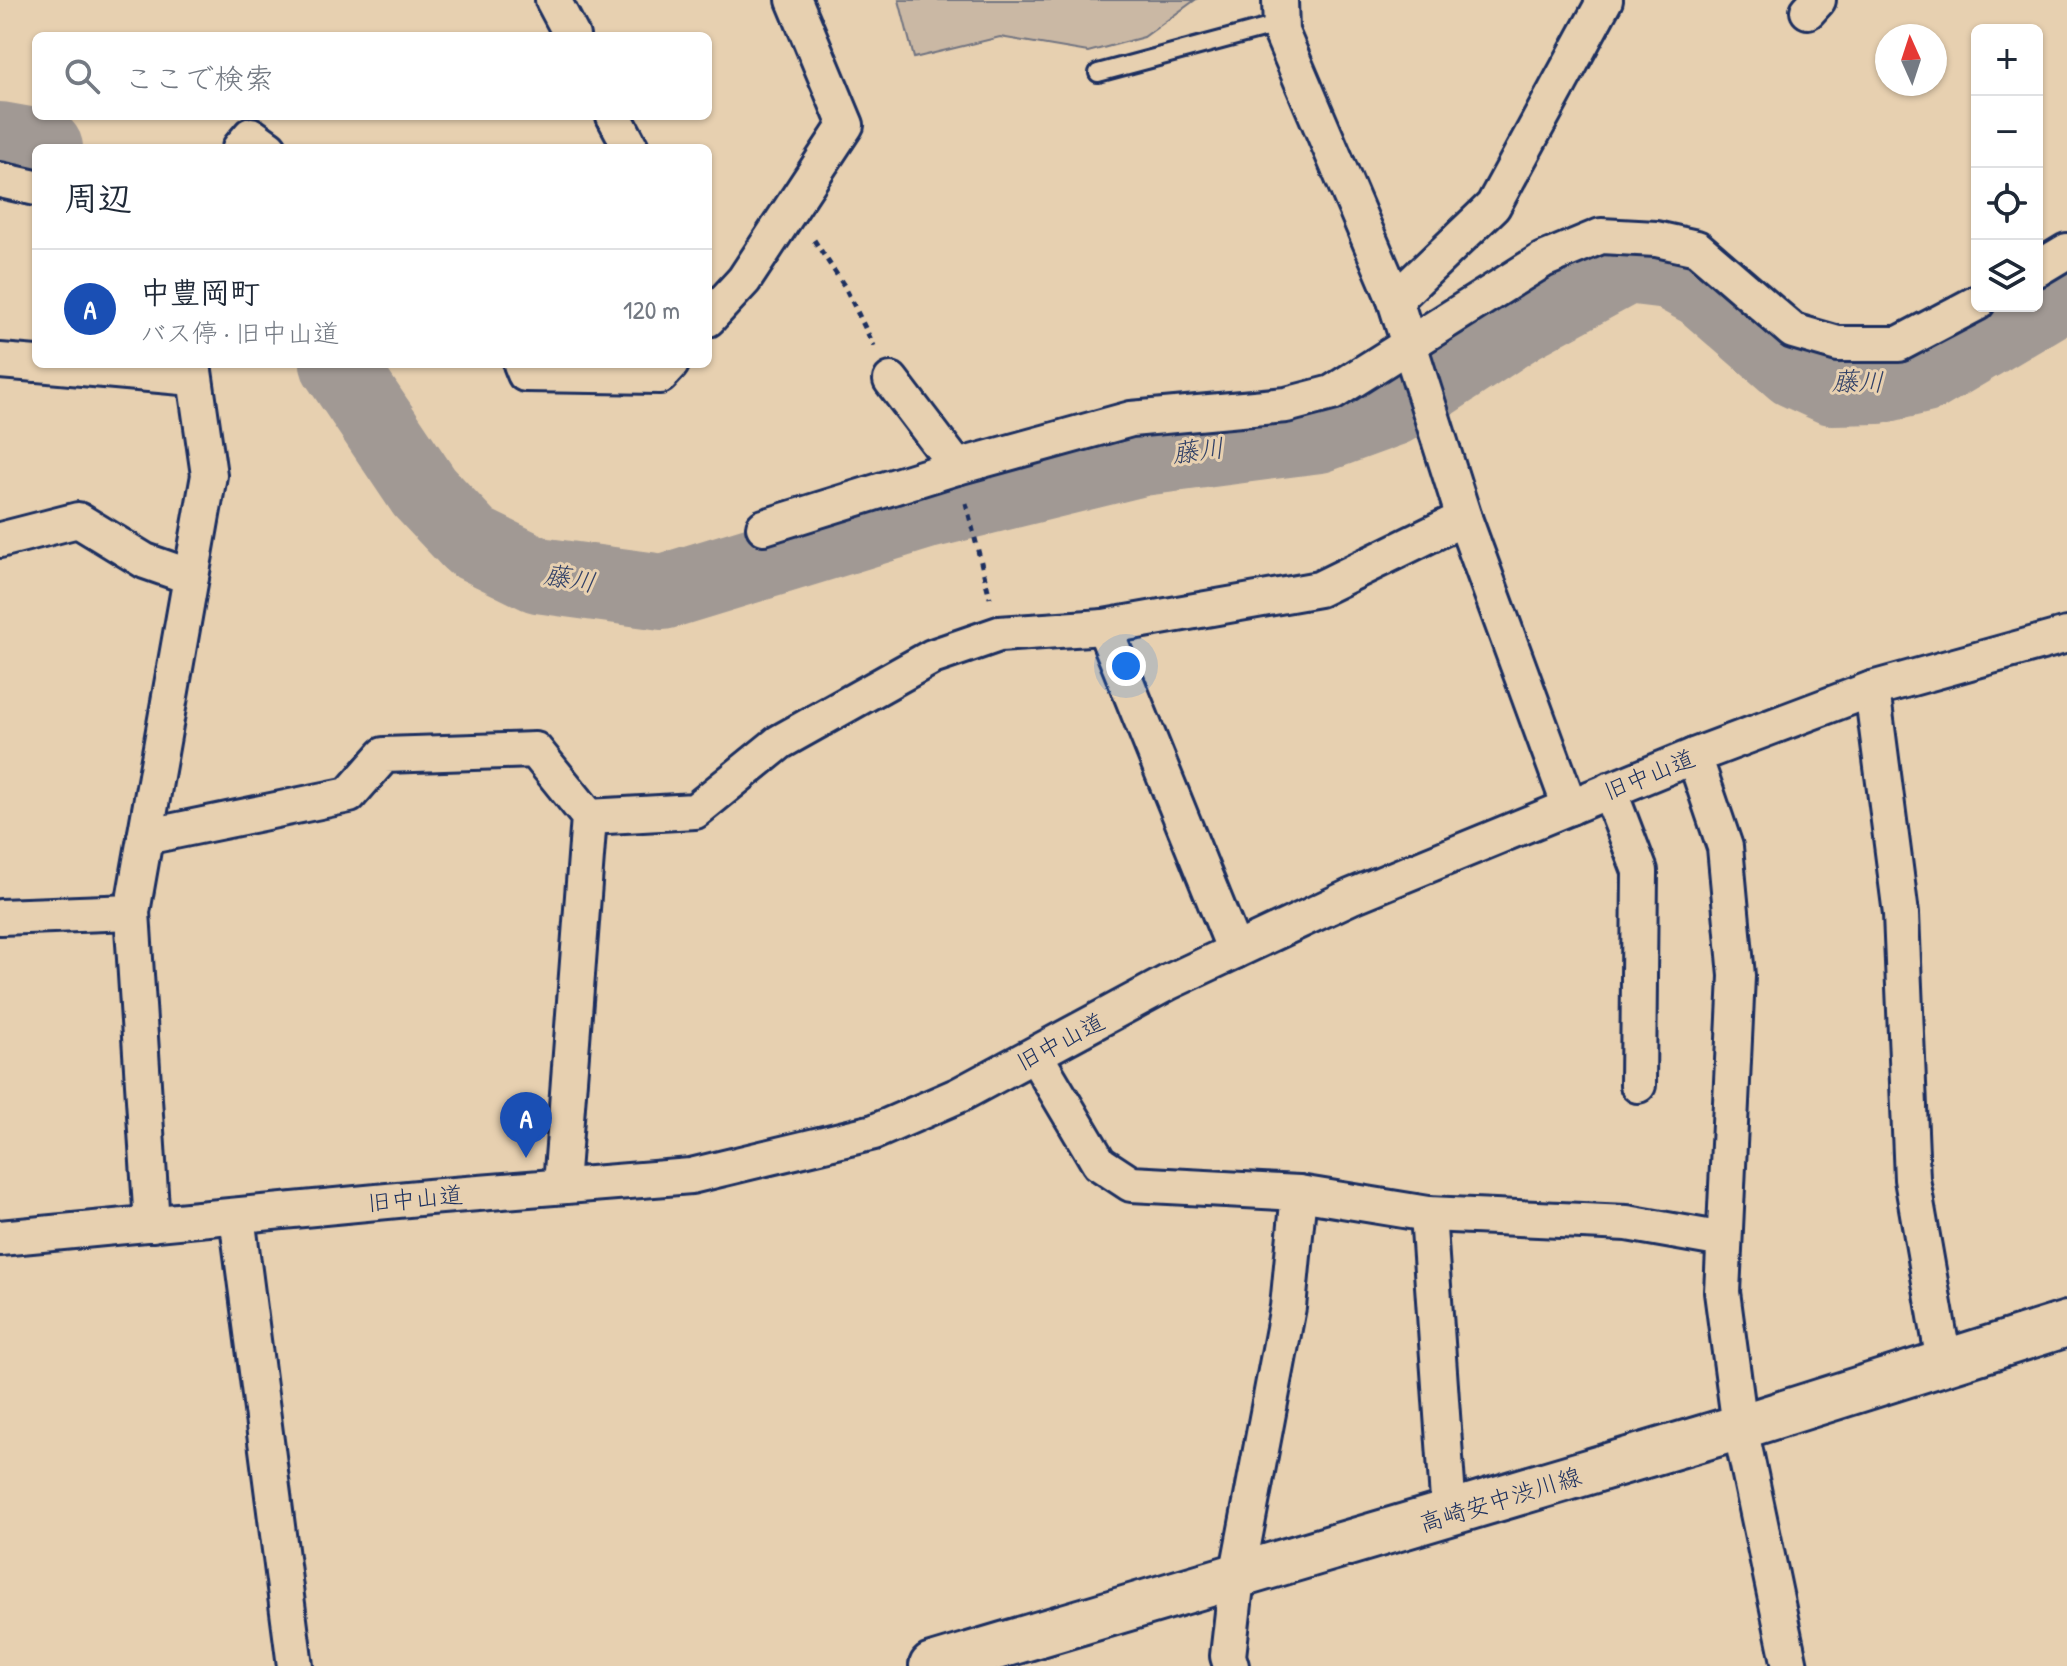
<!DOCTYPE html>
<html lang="ja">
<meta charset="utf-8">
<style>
body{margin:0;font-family:"Patrick Hand","Klee One",sans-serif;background:#f2f2f3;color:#1f2937}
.controls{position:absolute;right:24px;top:24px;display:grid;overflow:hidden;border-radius:12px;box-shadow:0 2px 6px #0004}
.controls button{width:72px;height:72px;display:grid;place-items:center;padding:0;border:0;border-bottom:2px solid #e0e1e3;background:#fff;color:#1f2937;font:40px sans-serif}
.compass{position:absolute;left:1875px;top:24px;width:72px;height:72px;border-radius:50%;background:#fff;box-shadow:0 2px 6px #0004;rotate:357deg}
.you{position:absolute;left:1126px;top:666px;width:28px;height:28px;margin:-20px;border:6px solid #fff;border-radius:50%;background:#1a73e8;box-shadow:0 0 0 12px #1a73e833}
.badge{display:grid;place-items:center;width:52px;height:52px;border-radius:50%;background:#c8321e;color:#fff;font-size:26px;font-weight:700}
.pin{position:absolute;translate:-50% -66px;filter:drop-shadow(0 2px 4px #0008)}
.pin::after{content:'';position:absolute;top:42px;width:28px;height:24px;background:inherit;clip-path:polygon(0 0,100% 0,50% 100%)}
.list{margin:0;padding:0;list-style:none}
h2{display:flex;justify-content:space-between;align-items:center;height:104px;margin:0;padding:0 32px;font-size:34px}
h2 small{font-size:26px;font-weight:400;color:#747a83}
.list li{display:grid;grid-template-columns:52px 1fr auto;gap:24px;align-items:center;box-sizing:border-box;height:120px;padding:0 32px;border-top:2px solid #e0e1e3}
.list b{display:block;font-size:30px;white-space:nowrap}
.list p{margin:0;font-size:26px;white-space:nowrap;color:#747a83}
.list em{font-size:26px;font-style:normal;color:#747a83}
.icon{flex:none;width:44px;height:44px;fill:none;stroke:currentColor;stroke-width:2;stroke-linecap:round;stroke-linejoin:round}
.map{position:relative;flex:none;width:2067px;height:1666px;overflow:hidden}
.search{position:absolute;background:#fff;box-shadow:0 2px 6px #0004;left:32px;top:32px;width:680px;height:88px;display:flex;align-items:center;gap:20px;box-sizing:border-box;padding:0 28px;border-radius:12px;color:#747a83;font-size:30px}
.panel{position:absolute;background:#fff;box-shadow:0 2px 6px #0004;left:32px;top:144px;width:680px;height:224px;border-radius:12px}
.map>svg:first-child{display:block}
.green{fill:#cab8a4;stroke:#727481;stroke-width:2}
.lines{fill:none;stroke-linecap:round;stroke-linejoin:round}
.river{stroke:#a19994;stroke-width:76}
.service-casing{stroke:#1b2f5e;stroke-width:22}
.minor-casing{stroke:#1b2f5e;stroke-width:40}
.primary-casing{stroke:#1b2f5e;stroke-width:50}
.path{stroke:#1b2f5e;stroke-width:5;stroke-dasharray:6 6;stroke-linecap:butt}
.service{stroke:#e7d0b0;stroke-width:16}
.minor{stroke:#e7d0b0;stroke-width:34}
.primary{stroke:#e7d0b0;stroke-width:44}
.labels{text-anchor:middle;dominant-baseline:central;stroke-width:6;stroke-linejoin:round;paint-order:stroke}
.street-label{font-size:24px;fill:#1b2f5e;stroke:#e7d0b0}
.water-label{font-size:26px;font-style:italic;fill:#2f3f66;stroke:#e7d0b0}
</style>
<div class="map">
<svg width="2067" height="1666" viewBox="0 0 2067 1666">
<rect width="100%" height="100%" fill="#e7d0b0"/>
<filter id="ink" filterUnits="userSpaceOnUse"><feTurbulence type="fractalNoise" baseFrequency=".0125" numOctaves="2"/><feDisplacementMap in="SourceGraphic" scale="16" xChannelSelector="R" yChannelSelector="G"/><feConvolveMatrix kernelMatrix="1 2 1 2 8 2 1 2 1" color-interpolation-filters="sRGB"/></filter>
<g filter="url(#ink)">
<path class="green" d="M899,0H1195L1144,37L1088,52L1000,37L914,58Z"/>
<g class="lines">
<g class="river">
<path d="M0,140L45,148"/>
<path d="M338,364L424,492L471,542L538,575L663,592L927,511L1142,458L1319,435L1393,408L1522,323L1627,266L1668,271L1703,290L1795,370L1832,387L1878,386L1925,375L2067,291"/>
</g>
<defs>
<path id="service" d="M1098,73L1281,24"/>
<g id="minor">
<path d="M553,0L572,36"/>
<path d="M1280,0L1281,32L1395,300L1464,518L1570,807"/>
<path d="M1808,11L1818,0"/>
<path d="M614,116L631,148"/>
<path d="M240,148L251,135L269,148"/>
<path d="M0,180L36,188"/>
<path d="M2037,269L2067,251"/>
<path d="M1395,300L1493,206L1605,0"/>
<path d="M708,319L744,280L846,125L794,0"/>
<path d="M0,361L36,364"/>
<path d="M38,364L193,378"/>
<path d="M521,364L525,374L660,376L671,364"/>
<path d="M891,380L957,467"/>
<path d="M764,527L957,467L1131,419L1286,405L1332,393L1543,260L1601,236L1656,239L1697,248L1793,331L1838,344H1899L1977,303"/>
<path d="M0,540L78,520L145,561L191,577"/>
<path d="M1104,627L1235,951"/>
<path d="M1872,689L1901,914L1912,1179L1944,1362"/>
<path d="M1694,756L1725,847L1737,976L1722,1292L1740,1427L1790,1666"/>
<path d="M1609,790L1640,871L1638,1085"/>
<path d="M589,817L695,811L780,742L932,657L999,634L1104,627L1319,589L1464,518"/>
<path d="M145,837L349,795L384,755L535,750L589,817L561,1185"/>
<path d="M0,917L132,912"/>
<path d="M1035,1055L1099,1163L1131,1184L1299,1193L1428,1214L1627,1223L1724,1240"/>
<path d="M1428,1214L1449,1514"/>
<path d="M237,1216L295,1666"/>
<path d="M152,1224L132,912L209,475L193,364"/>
<path d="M0,1238L429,1197L691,1176L874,1132L959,1095L1169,982L1350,897L1694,756L1872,689L2067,635"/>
<path d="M1231,1666L1228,1656L1237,1577L1288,1307L1299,1193"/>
</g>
<path id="primary" d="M932,1666L1740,1427L2067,1324"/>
</defs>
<use href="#service" class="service-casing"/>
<use href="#minor" class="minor-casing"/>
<use href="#primary" class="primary-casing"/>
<g class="path">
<path d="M814,240L845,287L874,346"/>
<path d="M966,503L990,598"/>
</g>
<use href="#service" class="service"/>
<use href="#minor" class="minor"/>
<use href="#primary" class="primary"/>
</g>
</g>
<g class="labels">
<g class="street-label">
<text transform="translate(1649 774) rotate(-22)">旧中山道</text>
<text transform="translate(1060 1041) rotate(-28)">旧中山道</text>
<text transform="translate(415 1198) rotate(-5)">旧中山道</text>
<text transform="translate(1500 1499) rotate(-17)">高崎安中渋川線</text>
</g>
<g class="water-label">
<text transform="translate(1858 381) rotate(1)">藤川</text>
<text transform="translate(1198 450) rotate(-7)">藤川</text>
<text transform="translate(570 578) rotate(10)">藤川</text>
</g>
</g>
</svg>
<div class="controls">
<button>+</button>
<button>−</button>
<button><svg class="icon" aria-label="locate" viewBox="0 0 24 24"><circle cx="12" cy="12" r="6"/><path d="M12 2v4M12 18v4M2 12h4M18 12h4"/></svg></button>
<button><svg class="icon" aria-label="layers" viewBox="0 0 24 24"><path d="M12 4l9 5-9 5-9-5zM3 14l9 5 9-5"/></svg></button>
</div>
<svg class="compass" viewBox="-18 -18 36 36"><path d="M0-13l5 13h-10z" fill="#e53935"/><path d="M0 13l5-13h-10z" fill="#747a83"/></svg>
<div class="you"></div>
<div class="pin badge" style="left:526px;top:1158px;background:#1a4fb4">A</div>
<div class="search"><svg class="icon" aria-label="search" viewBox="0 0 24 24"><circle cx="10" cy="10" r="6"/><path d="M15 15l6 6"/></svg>ここで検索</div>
<section class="panel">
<h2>周辺<small></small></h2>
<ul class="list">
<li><span class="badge" style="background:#1a4fb4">A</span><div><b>中豊岡町</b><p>バス停 · 旧中山道</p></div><em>120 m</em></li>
</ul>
</section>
</div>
